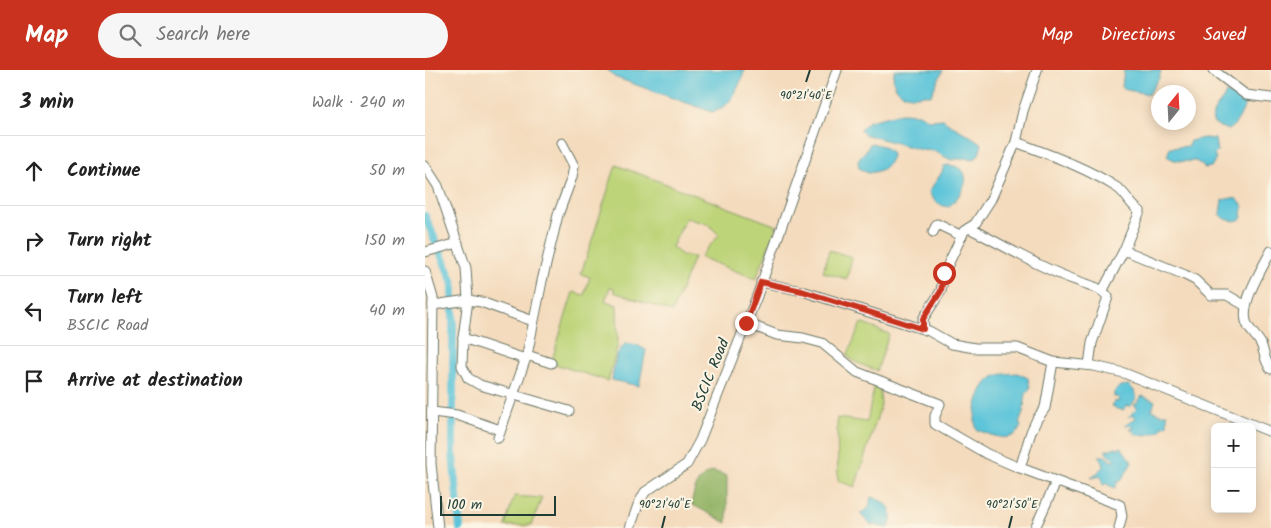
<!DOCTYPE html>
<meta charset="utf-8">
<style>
body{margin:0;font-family:Kalam,sans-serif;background:#f6f6f6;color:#222}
.controls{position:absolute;right:15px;bottom:15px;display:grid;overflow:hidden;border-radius:8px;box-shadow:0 2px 12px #0003}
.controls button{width:45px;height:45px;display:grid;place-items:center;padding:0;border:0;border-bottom:1px solid #e0e0e0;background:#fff;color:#222;font:25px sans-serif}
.compass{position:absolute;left:726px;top:15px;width:45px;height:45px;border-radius:50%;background:#fff;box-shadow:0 2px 12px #0003;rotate:18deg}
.scale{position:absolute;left:15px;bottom:12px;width:116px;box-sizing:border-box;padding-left:5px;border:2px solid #1f3d34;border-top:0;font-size:14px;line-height:18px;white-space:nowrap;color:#1f3d34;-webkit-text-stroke:4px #fcf5e5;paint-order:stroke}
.stop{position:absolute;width:15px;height:15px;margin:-11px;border:4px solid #c8321e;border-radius:50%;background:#fff}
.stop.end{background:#c8321e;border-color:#fff;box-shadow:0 1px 5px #0008}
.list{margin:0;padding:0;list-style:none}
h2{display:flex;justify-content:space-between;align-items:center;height:65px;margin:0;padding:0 20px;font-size:21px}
h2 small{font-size:16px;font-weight:400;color:#767676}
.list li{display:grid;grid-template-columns:32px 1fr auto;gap:15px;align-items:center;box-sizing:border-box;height:70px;padding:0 20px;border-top:1px solid #e0e0e0}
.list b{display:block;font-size:19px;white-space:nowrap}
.list p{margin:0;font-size:16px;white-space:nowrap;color:#767676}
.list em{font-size:16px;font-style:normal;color:#767676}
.icon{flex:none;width:28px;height:28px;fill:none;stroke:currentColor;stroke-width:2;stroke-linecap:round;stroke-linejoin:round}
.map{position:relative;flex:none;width:846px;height:458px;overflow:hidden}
header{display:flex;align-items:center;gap:30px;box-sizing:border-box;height:70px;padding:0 25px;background:#c8321e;color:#fff}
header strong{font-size:24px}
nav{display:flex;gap:28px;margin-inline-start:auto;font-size:18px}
.search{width:350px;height:45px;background:#f6f6f6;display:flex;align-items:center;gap:12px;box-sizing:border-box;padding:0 18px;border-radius:28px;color:#767676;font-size:19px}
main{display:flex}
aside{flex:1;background:#fff}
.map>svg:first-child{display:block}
.green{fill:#bdd479;stroke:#6e8856}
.forest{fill:#96b669;stroke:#5a7a4e}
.water{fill:#5dc5d9;stroke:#3e8186}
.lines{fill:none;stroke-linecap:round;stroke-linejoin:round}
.canal{stroke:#5dc5d9;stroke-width:8}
.minor-casing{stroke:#6a7464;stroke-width:11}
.minor{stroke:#fff;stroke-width:9}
.route{stroke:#c8321e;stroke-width:6}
.ticks{fill:none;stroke:#1f3d34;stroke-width:2}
.labels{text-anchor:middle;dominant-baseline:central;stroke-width:4;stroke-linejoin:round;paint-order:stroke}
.street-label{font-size:15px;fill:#1f3d34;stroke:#fcf5e5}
.ticks-label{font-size:12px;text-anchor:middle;fill:#1f3d34;stroke:#fcf5e5;stroke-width:4;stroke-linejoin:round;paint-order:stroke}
</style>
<header>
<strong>Map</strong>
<div class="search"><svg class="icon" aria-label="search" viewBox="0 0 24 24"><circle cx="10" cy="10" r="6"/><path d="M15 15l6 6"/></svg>Search here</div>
<nav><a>Map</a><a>Directions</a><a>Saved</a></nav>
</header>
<main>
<aside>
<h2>3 min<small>Walk · 240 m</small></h2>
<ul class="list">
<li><svg class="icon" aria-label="ahead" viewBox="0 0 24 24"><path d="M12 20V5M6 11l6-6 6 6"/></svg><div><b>Continue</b></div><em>50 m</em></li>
<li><svg class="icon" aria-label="right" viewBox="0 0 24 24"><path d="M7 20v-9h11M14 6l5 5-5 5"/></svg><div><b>Turn right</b></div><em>150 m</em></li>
<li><svg class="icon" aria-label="left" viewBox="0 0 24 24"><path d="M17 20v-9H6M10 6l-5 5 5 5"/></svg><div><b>Turn left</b><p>BSCIC Road</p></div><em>40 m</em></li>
<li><svg class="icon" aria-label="arrive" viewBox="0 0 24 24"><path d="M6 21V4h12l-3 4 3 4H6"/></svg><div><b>Arrive at destination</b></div></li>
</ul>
</aside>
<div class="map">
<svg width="846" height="458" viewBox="0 0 846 458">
<rect width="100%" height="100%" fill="#fcf5e5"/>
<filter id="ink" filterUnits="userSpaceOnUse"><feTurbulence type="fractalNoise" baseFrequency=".02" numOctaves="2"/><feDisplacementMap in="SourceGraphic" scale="10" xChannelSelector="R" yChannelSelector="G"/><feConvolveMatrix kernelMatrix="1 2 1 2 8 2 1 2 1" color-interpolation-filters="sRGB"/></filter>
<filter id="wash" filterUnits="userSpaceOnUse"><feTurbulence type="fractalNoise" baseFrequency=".0096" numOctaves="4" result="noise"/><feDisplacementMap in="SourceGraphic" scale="20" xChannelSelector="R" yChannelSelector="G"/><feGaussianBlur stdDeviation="1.12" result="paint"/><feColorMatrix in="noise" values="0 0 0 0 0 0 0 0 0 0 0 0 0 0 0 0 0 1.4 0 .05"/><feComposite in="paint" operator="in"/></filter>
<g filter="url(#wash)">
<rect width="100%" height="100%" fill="#f4dbbd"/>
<g class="green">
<path d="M191,95L352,156L331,209L275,187L294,165L283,154L261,148L247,177L258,186L269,187L247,242L189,222V218L185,217L180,231L192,235L193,274L183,311L126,293L148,222L159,225L165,207L156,204Z"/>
<path d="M404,180L427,187L422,209L398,202Z"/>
<path d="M436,253L464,264L452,301L430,292L422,286Z"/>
<path d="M450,312L454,314L456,335L430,417L413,411L412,348L442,352Z"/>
<path d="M89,426L117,428L106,455L80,456Z"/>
</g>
<path class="forest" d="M288,401L302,406V453L266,434C271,416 270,409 288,401Z"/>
<g class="water">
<path d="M183,0H320C313,17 307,38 287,42L189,7Z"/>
<path d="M470,0H518L506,25C500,24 496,26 490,26C475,27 464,15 470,0Z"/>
<path d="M699,0H736L734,8L724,24L702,20L697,17Z"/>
<path d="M801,23L821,29C819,40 813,53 804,60L795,57L788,52C785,38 798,34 801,23Z"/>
<path d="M476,43L494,44L504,50L518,49C530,59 544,64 557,74L553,86L549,89L539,88L526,90L509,81L496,80L439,64L435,60L444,51Z"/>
<path d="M779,68L790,69L792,82L789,85L791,89L786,97L780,98L771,91C760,91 751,93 742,86L745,78L763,76L765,71Z"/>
<path d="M446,73L458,76L466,82L467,86C462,99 456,101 443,103L434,98L433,91Z"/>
<path d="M524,95C553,99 538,125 523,137C513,135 509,131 504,122C509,112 516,107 519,96Z"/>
<path d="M807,128L812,129L818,136L817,148C811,153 800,151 795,144L797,130Z"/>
<path d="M202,273L212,275L221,280L214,316L187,310C189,296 190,281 202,273Z"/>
<path d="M592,303L603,308L605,318L601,324L598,343L594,353L596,356C588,376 567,365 552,360C546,347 555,314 569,307C575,303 586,304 592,303Z"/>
<path d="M704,315C713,325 714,325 705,337L703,335L698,340L692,339L686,335L689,332L695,331L693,327H689V322L695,316Z"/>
<path d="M717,326L730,331L727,340L736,344H742V355L736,357V360C728,364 717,367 709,364L711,362L708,360L705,361L709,356L700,355L711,348L709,345L703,347L712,338L709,334L712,333Z"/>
<path d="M691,377L693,379L696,377L707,392L697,410L693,411L690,418L683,415V413L678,415L676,406L666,408L679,397L678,393L674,386H680L686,391L690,390L680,381Z"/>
<path d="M446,427C464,433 470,439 464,458L446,455L435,444L444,438Z"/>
</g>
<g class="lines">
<path class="canal" d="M0,146L28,213V384L35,458"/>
</g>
</g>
<g filter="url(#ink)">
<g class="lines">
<defs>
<g id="minor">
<path d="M788,0L821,25L846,28"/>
<path d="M591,72C625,85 660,97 691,117C702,123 704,135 715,141L699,180"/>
<path d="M0,96L13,116L41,198L43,230L38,268L37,296L43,308L55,315L144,341"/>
<path d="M544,158C580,176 615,198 653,211C665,216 676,217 683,227L667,273L664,295"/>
<path d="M508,162L512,154L537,166"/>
<path d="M846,181C837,199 816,231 821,251C823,260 832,266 836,274C840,283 839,291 846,299"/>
<path d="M0,182L33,173"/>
<path d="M0,201L8,228L6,394L13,458"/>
<path d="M336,212L377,221L504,261L527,274L550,278H592L628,292L669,296L699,303L846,362"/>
<path d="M678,220L699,180L760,205L770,210L786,225H802L821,236"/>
<path d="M8,235L43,230L56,232L108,251"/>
<path d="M321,253L352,265L378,268L397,273L432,302L515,334L510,346V354L562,384L590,396L695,435L697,446L694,458"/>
<path d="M499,259L498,249L516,221L519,203L539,161L550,154L566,129L591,72L598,41L612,0"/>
<path d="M38,268L100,289"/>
<path d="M102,285L126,293"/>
<path d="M7,342L32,345L75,360"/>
<path d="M73,368L102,285L117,211L133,145L147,107L149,96L137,73"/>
<path d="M595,398L606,362L612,349L620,338L628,292"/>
<path d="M205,458L213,435L220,422L262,394L275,370L332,226L412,0"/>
<path d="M610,458L631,412"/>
</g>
</defs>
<use href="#minor" class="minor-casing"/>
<use href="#minor" class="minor"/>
</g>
</g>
<g class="lines" filter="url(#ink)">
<path class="route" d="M321,253L336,212L377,221L498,259V249L516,221L519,203"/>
</g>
<path class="ticks" d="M381,12L385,0M237,458L240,446M584,458L587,446"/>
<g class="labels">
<g class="street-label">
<text transform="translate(286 305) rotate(-68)">BSCIC Road</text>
</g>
</g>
<g class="ticks-label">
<text x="381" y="29">90°21'40"E</text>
<text x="240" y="438">90°21'40"E</text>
<text x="587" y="438">90°21'50"E</text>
</g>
</svg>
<div class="controls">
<button>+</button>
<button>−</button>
</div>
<svg class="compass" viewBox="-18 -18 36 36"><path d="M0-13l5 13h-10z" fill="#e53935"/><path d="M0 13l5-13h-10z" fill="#767676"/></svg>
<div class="scale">100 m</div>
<div class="stop" style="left:519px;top:203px"></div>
<div class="stop end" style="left:321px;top:253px"></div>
</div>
</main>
